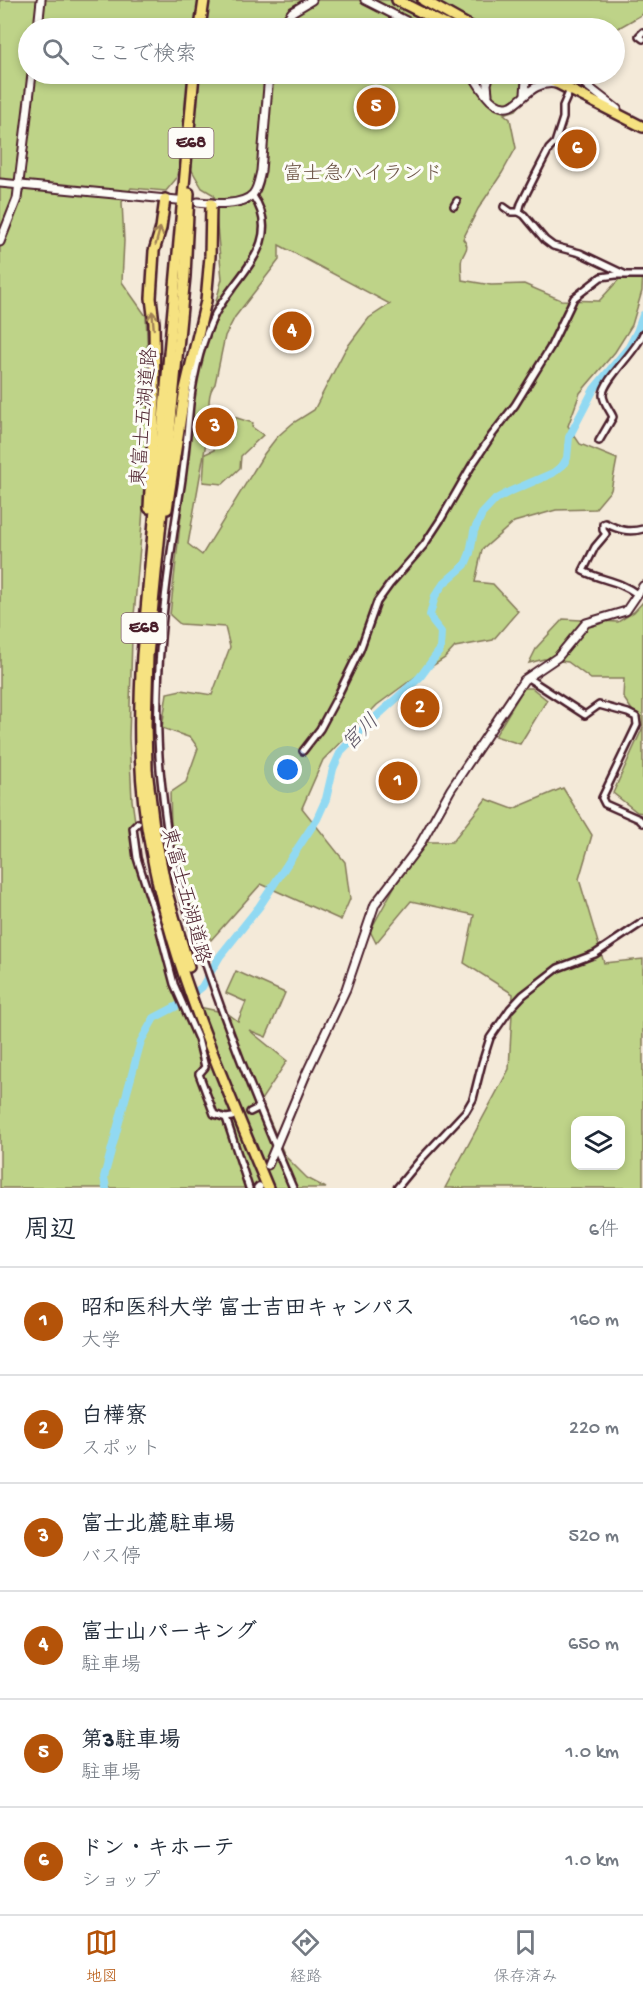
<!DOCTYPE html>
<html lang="ja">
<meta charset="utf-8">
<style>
body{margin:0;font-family:"Gochi Hand","Klee One",sans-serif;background:#f2f2f3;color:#1f2937}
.controls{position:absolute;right:18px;bottom:18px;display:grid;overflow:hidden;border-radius:12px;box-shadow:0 3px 9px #0003}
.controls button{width:54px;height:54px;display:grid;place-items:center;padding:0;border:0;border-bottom:2px solid #e0e1e3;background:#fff;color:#1f2937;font:30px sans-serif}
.you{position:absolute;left:288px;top:770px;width:21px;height:21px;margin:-15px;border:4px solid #fff;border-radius:50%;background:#1a73e8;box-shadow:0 0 0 9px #1a73e833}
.badge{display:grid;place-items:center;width:39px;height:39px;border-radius:50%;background:#b45309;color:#fff;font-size:20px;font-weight:700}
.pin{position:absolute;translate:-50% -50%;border:3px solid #fff;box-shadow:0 2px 6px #0006}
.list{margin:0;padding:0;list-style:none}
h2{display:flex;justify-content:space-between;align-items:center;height:78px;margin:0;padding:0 24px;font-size:26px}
h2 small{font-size:20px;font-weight:400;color:#747a83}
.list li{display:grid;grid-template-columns:39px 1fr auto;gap:18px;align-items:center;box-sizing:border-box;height:108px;padding:0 24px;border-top:2px solid #e0e1e3}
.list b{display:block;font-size:22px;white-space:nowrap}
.list p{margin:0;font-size:20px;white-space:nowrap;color:#747a83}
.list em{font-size:20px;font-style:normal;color:#747a83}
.icon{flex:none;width:33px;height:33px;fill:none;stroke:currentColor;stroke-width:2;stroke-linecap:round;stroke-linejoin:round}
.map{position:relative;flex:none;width:643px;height:1188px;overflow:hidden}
.search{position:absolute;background:#fff;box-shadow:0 3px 9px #0003;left:18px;right:18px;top:18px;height:66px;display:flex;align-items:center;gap:15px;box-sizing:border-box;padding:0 21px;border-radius:33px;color:#747a83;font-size:22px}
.sheet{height:726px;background:#fff}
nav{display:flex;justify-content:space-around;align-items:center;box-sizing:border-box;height:84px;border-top:2px solid #e0e1e3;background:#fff;font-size:16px;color:#747a83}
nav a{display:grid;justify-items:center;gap:3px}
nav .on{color:#b45309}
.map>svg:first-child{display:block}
.green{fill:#bed388;stroke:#84795a;stroke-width:1.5;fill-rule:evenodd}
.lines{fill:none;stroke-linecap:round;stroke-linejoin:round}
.river{stroke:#91d9f2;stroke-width:8}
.street-tunnel{stroke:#d2c1b6;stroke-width:5;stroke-dasharray:5 2.5;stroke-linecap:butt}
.street-casing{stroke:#4a1f2b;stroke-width:10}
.secondary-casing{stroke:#4a1f2b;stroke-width:11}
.highway-casing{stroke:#4a1f2b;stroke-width:14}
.street{stroke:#fdfcf7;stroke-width:5}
.secondary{stroke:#fdfcf7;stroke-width:7}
.highway{stroke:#f6e281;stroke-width:9}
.oneway{stroke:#a08056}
.labels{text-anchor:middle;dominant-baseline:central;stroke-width:6;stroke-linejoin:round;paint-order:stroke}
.shield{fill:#fdfcf7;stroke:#806168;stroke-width:1.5}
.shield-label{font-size:18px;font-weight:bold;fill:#4a1f2b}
.park-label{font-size:20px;fill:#6d5547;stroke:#fdfcf7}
.street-label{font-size:20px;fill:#4a1f2b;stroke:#fdfcf7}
.water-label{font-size:21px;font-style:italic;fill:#5f5767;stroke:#fdfcf7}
</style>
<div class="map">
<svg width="643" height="1188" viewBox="0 0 643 1188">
<rect width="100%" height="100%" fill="#f4ead9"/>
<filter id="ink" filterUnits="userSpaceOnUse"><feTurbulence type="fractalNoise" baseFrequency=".0167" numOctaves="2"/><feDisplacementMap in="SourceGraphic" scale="12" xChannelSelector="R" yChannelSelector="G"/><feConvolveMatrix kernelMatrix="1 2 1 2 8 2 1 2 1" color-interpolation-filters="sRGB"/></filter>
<g filter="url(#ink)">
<g class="green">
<path d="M0,0H643V14L615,30L614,28H28V74H557L531,93L516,110L504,114L510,119L516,148L502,173L478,209L463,239C470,248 466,248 462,258C460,263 462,273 462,280L491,285L524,284L561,300L599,301L624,274L643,273L642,291L632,325L615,352L580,393L568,426L580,444L617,459L611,490L595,509L556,510L514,522L482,550L475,582L493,584L518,611L493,640L455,647L445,658L415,677L377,705L323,760L302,808L345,862L350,899L341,920L261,884L211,940L187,896L171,826L170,793L186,782L198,748L191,738L162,728L167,693L181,690L212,695L230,647L225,627L180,624L170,615L197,372L222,279L214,195L202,188L190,167L180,163L176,179L166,191L131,188L122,202L124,241L122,282L146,316L150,399L142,523L132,639L129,738L132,800L145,892L170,976L185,1004L227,1013L238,1021L246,1002L226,993L236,971L285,993L266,1037L249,1030L287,1061L261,1100L285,1156L307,1178L326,1188H0ZM279,245L390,304L369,318L345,350L314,410L293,423L277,437L264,454L202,555L188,544L210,420C209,408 207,393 215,384L225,336L235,317L279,260Z"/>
<path d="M221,413L253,423L252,427L263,435L241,456L240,468L223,484L203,482L205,454L214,450Z"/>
<path d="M643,602V726L623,697L624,679H591L568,662L544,659L529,663L537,647L563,619L618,622L634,612Z"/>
<path d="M524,688H532L547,700L520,744L495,736Z"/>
<path d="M643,727V813L637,812L613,793Z"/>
<path d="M563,788L592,835L579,879L604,963L643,959V1188H445L509,1069L513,994L464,963L474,915L411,901L376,943L370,931L397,882L427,842H452L486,799L513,809ZM576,1120H620V1166H576Z"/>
</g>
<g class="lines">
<path class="river" d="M106,1188L104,1177L141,1041L154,1018L181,1004L202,987L220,956L259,907L317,819L326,799L333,769L341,751L367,725L420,677L440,650L441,632L433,622L430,615L435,596L444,583L465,565L470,553L474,531L482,514L496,499L509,492L553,473L563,465L567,458L569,437L594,389L629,347L637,332L643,315"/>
<path class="street-tunnel" d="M138,823L162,822"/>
<defs>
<g id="street">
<path d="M643,32L639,36L643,39"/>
<path d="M253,196C285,242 236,275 215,314C201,342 194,374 190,404C187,434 185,463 180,492C165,586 150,693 162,788C165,815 168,844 175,870C183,901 195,930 204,959C230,1037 261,1113 293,1188"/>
<path d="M454,206L457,201"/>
<path d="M504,207L511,212H519L524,215L545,240L553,246L580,253L624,274"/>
<path d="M519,212L521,204L536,174L549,149L555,143L563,118V106L570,90"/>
<path d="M599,441L613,417C610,410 603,402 603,395C603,380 636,352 643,334"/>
<path d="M637,594C618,580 603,581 583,571L595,547L606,534L603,530V524L605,523C619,530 628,533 643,529"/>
<path d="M528,678L585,715L599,705L628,713L636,717L637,725L602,798L605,804L639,819L643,823"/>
<path d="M303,751L320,729L335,701L360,650L377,602L390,584L424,545L441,519L472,465L492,435L515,405L550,348L574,298L601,277L616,275H643"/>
<path d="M138,823L133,828L137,858L158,923L174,984L198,1039L205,1067L199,1074L214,1114L226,1118L232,1117"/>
<path d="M250,1112L260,1107"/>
<path d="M226,1118L249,1188"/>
<path d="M397,1188L421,1159L466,1111L473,1099L482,1063L490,1038L510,1009L523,995L558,968L595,954L643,922"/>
</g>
<g id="secondary">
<path d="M365,0L420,28"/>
<path d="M38,28L41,0"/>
<path d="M280,28L292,12L312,0"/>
<path d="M550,28C560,22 569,20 578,28"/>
<path d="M472,74C478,83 485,97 494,103C519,120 523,79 556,84"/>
<path d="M523,74L526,80L525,94"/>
<path d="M580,74L586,85L617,109"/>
<path d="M488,94L487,84L490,74"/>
<path d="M0,183L177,200"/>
<path d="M198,202C213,204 243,206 253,194C258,188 259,179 261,171L269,74"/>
<path d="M0,242L17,199L32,74"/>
<path d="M268,1165L307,1072L346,989L375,904L419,846L451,789L524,680L558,657L586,623L626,611L643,586"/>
<path d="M258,1188L259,1187"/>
</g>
<g id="highway">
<path d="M397,0L452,28"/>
<path d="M423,0L473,28"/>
<path d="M200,28L204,0"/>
<path d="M194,74L142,655C138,720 138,785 151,850C172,967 223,1079 268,1188"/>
<path d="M539,74L643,127"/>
<path d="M149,508L155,399L154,323L151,298L154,251L161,228L165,199"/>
<path d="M167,509L185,389L206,301L210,256L211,204"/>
<path d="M189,967L167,893L154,827L147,770L146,724L148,655L185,276L189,193"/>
</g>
</defs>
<use href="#street" class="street-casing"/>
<use href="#secondary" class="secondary-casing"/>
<use href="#highway" class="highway-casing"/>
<use href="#street" class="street"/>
<use href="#secondary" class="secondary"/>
<use href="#highway" class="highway"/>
</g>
<defs><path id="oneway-shaft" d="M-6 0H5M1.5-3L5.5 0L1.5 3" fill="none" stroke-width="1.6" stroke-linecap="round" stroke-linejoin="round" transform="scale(1.5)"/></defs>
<g class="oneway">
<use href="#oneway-shaft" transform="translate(158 236) rotate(-75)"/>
<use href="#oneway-shaft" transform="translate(153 320) rotate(-95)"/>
</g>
</g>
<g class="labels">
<g class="shield">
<rect x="168.5" y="128" width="45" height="30" rx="4.5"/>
<rect x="121.5" y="613" width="45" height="30" rx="4.5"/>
</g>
<g class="shield-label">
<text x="191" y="143">E68</text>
<text x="144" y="628">E68</text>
</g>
<g class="park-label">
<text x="363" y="175">富士急ハイランド</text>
</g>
<g class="street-label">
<text transform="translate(146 417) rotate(-85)">東富士五湖道路</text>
<text transform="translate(184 896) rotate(75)">東富士五湖道路</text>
</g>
<g class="water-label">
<text transform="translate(362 734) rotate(-45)">宮川</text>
</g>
</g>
</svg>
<div class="controls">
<button><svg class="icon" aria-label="layers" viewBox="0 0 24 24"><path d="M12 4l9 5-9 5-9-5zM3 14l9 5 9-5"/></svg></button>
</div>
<div class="you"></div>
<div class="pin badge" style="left:398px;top:781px">1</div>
<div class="pin badge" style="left:420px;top:708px">2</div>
<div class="pin badge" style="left:215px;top:427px">3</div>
<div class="pin badge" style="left:292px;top:331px">4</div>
<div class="pin badge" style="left:376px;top:107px">5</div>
<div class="pin badge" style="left:577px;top:149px">6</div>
<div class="search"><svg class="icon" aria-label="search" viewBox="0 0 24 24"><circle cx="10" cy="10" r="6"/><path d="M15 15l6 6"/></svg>ここで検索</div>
</div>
<section class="sheet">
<h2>周辺<small>6件</small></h2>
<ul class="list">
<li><span class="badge">1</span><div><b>昭和医科大学 富士吉田キャンパス</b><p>大学</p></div><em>160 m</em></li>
<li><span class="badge">2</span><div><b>白樺寮</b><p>スポット</p></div><em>220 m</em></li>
<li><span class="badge">3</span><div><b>富士北麓駐車場</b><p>バス停</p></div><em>520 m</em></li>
<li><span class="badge">4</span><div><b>富士山パーキング</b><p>駐車場</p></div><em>650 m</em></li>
<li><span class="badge">5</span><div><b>第3駐車場</b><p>駐車場</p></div><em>1.0 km</em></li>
<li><span class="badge">6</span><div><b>ドン・キホーテ</b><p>ショップ</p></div><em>1.0 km</em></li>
</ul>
</section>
<nav>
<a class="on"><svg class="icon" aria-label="map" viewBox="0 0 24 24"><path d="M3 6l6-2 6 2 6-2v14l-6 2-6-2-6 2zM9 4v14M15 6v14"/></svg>地図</a>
<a><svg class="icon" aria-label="directions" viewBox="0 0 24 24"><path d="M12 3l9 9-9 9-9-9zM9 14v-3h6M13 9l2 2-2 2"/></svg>経路</a>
<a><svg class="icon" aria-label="saved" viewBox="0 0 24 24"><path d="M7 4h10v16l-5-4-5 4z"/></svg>保存済み</a>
</nav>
